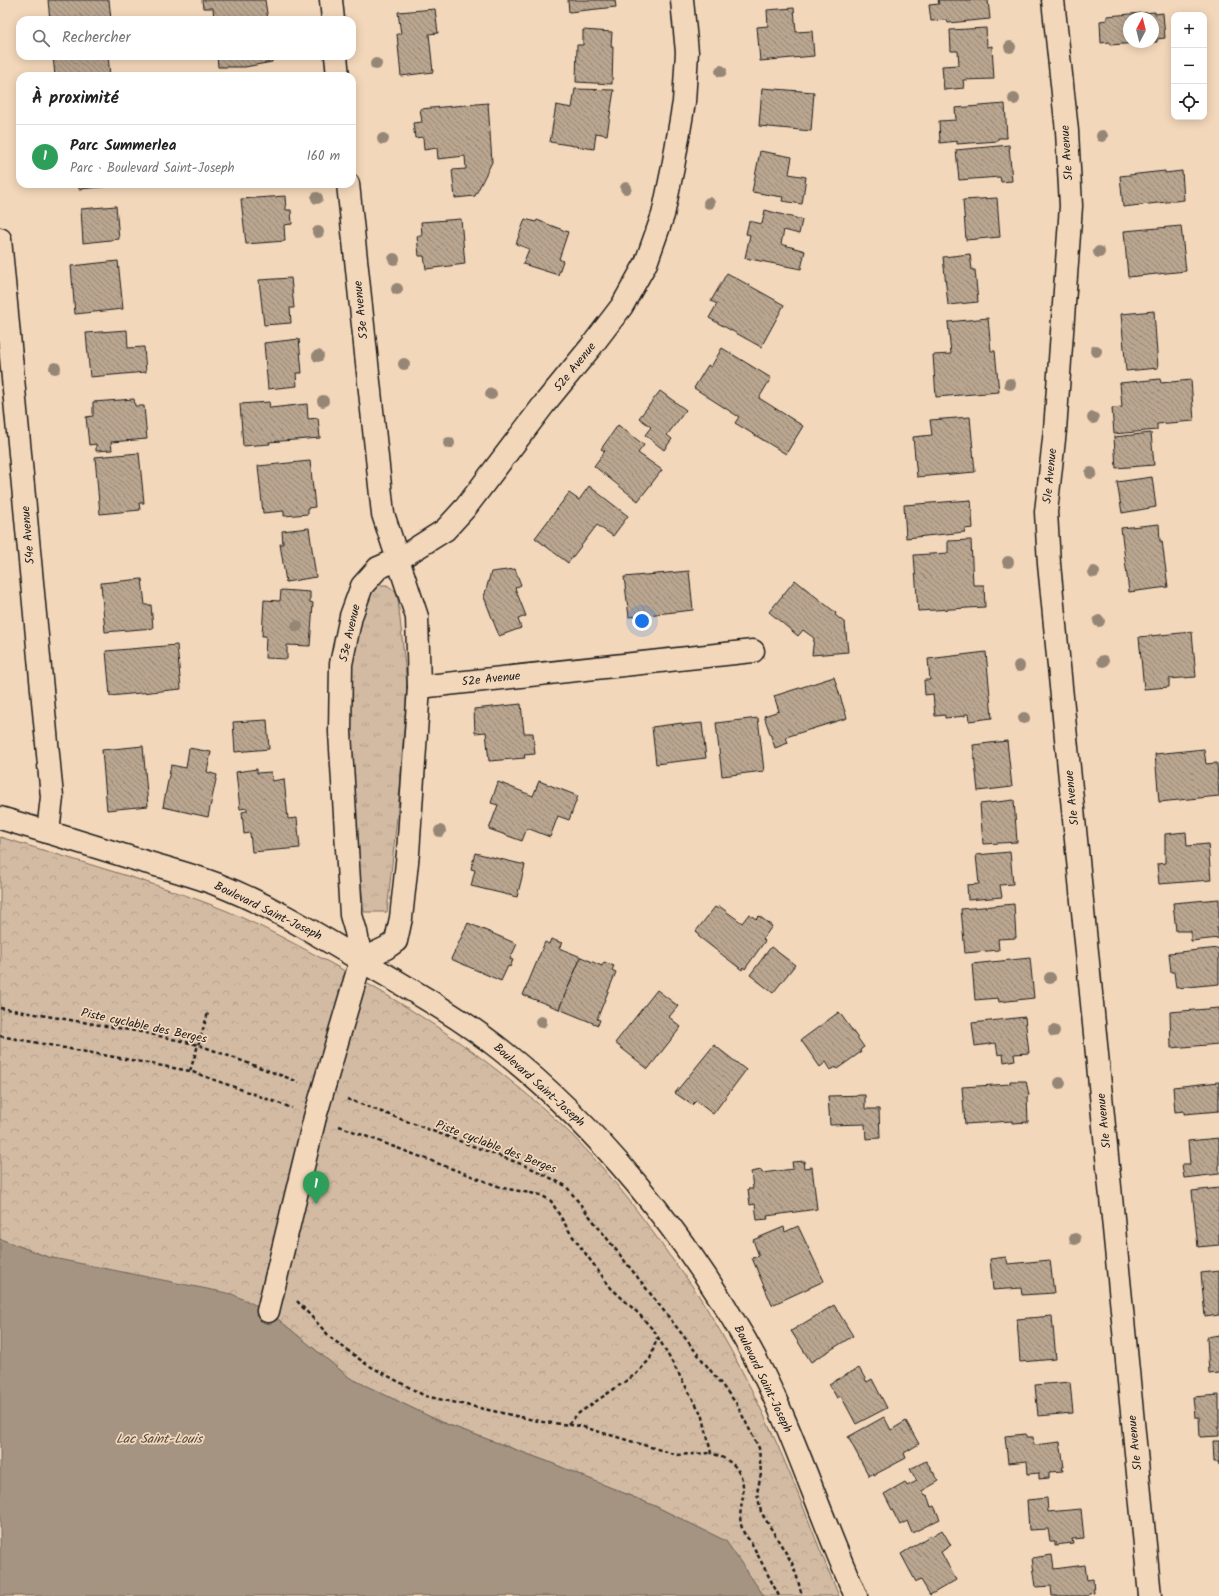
<!DOCTYPE html>
<html lang="fr">
<meta charset="utf-8">
<style>
body{margin:0;font-family:Kalam,sans-serif;background:#f6f6f6;color:#222}
.controls{position:absolute;right:12px;top:12px;display:grid;overflow:hidden;border-radius:8px;box-shadow:0 2px 10px #0003}
.controls button{width:36px;height:36px;display:grid;place-items:center;padding:0;border:0;border-bottom:1px solid #e0e0e0;background:#fff;color:#222;font:20px sans-serif}
.compass{position:absolute;left:1123px;top:12px;width:36px;height:36px;border-radius:50%;background:#fff;box-shadow:0 2px 10px #0003;rotate:7deg}
.you{position:absolute;left:642px;top:621px;width:14px;height:14px;margin:-10px;border:3px solid #fff;border-radius:50%;background:#1a73e8;box-shadow:0 0 0 6px #1a73e833}
.badge{display:grid;place-items:center;width:26px;height:26px;border-radius:50%;background:#7c3aed;color:#fff;font-size:13px;font-weight:700}
.pin{position:absolute;translate:-50% -33px;filter:drop-shadow(0 1px 2px #0008)}
.pin::after{content:'';position:absolute;top:21px;width:14px;height:12px;background:inherit;clip-path:polygon(0 0,100% 0,50% 100%)}
.list{margin:0;padding:0;list-style:none}
h2{display:flex;justify-content:space-between;align-items:center;height:52px;margin:0;padding:0 16px;font-size:17px}
h2 small{font-size:13px;font-weight:400;color:#767676}
.list li{display:grid;grid-template-columns:26px 1fr auto;gap:12px;align-items:center;box-sizing:border-box;height:64px;padding:0 16px;border-top:1px solid #e0e0e0}
.list b{display:block;font-size:15px;white-space:nowrap}
.list p{margin:0;font-size:13px;white-space:nowrap;color:#767676}
.list em{font-size:13px;font-style:normal;color:#767676}
.icon{flex:none;width:22px;height:22px;fill:none;stroke:currentColor;stroke-width:2;stroke-linecap:round;stroke-linejoin:round}
.map{position:relative;flex:none;width:1219px;height:1596px;overflow:hidden}
.search{position:absolute;background:#fff;box-shadow:0 2px 10px #0003;left:16px;top:16px;width:340px;height:44px;display:flex;align-items:center;gap:10px;box-sizing:border-box;padding:0 14px;border-radius:12px;color:#767676;font-size:15px}
.panel{position:absolute;background:#fff;box-shadow:0 2px 10px #0003;left:16px;top:72px;width:340px;height:116px;border-radius:12px}
.map>svg:first-child{display:block}
.grass{fill:url(#grass-tufts);stroke:#786c60}
.park{fill:url(#park-crowns);stroke:#786c60}
.water{fill:#a69482;stroke:#6f6459}
.building{fill:url(#building-back-hatch);stroke:#1c1c1c}
.lines{fill:none;stroke-linecap:round;stroke-linejoin:round}
.minor-casing{stroke:#1c1c1c;stroke-width:25}
.path{stroke:#1c1c1c;stroke-width:2.5;stroke-dasharray:4 3;stroke-linecap:butt}
.minor{stroke:#f3d7ba;stroke-width:22}
.tree{fill:#968676}
.labels{text-anchor:middle;dominant-baseline:central;stroke-width:3.5;stroke-linejoin:round;paint-order:stroke}
.street-label{font-size:12px;fill:#1c1c1c;stroke:#f3d7ba}
.water-label{font-size:13px;font-style:italic;fill:#4c4640;stroke:#f3d7ba}
</style>
<div class="map">
<svg width="1219" height="1596" viewBox="0 0 1219 1596">
<defs>
<pattern id="grass-tufts" width="24" height="20" patternUnits="userSpaceOnUse"><rect width="24" height="20" fill="#d3bba3"/><path d="M3 7l-1-3M5 7V3M7 7l1-3M15 17l-1-3M17 17v-4M19 17l1-3" fill="none" stroke="#b5a08c"/></pattern>
<pattern id="park-crowns" width="20" height="18" patternUnits="userSpaceOnUse"><rect width="20" height="18" fill="#d3bba3"/><path d="M2 6a3 3 0 1 1 6 0M12 15a3 3 0 1 1 6 0" fill="none" stroke="#b5a08c"/></pattern>
<pattern id="building-back-hatch" width="6" height="6" patternUnits="userSpaceOnUse"><rect width="6" height="6" fill="#baa690"/><path d="M-1 5l2 2M0 0l6 6M5-1l2 2" fill="none" stroke="#968675"/></pattern>
</defs>
<rect width="100%" height="100%" fill="#f3d7ba"/>
<filter id="ink" filterUnits="userSpaceOnUse"><feTurbulence type="fractalNoise" baseFrequency=".025" numOctaves="2"/><feDisplacementMap in="SourceGraphic" scale="8" xChannelSelector="R" yChannelSelector="G"/><feConvolveMatrix kernelMatrix="1 2 1 2 8 2 1 2 1" color-interpolation-filters="sRGB"/></filter>
<g filter="url(#ink)">
<path class="grass" d="M379,585H387L395,591L398,600L407,685L400,788L387,912H364L348,763L351,666L362,618L372,593Z"/>
<path class="park" d="M0,837C46,851 92,865 137,879C167,889 198,899 227,911C264,927 299,946 334,965C413,1008 487,1057 554,1118C598,1158 635,1206 669,1255C682,1272 696,1290 707,1309C740,1363 768,1421 792,1479C808,1518 822,1557 839,1596H764L725,1541L655,1506L549,1462L441,1422L350,1378L268,1311L48,1257L0,1239Z"/>
<path class="water" d="M0,1239L48,1257L232,1294L268,1311L350,1378L441,1422L549,1462L655,1506L726,1541L764,1596H0Z"/>
<g class="building">
<path d="M48,0H109L111,20H50Z"/>
<path d="M202,0H265L268,20H214L213,8H203Z"/>
<path d="M568,0H615L616,7L569,12Z"/>
<path d="M938,0H988L990,19L948,23L947,20L931,21L929,5L939,4Z"/>
<path d="M794,8L796,32L812,31L814,56L760,61L757,27L768,26L767,10Z"/>
<path d="M435,9L438,33L429,34L433,72L401,76L397,34H401L398,12Z"/>
<path d="M1155,12V14L1163,13L1165,38L1157,39V42H1153V18H1129V42H1151L1110,45L1109,42L1101,43L1100,21L1107,20V16Z"/>
<path d="M986,28L987,47L992,46L994,79L963,80L964,88L944,90L942,66L959,65L958,51H951L950,30Z"/>
<path d="M583,30L612,32L611,47H613L612,84L576,82L577,45H583Z"/>
<path d="M53,56H108L110,76H55Z"/>
<path d="M217,56H272V62L245,67H218Z"/>
<path d="M762,88L814,92L811,131L759,126Z"/>
<path d="M575,89L614,90L607,135L596,133L594,149L550,142L556,105L572,108Z"/>
<path d="M488,103L492,162L475,196L455,198L452,170L466,169L465,156L438,159L437,148L424,150L423,137L415,138L413,123L422,122L420,109Z"/>
<path d="M1005,104L1007,138H998V141L957,144V141L940,143L939,121L956,120L955,108Z"/>
<path d="M1009,145L1012,181L1001,182L1000,177L959,180L956,150Z"/>
<path d="M760,151L792,157L789,174L806,177L802,204L782,201L783,197L752,192Z"/>
<path d="M1165,171V173L1182,171L1184,200L1123,207L1120,176Z"/>
<path d="M78,184H124V185L79,189Z"/>
<path d="M285,196L286,210H291L292,224L284,225L285,241L246,244L241,199Z"/>
<path d="M997,198L1000,237L966,240L963,200Z"/>
<path d="M116,206L119,239L83,243L81,209Z"/>
<path d="M765,210L802,220L799,234L784,230L781,244L805,251L801,269L745,258L750,235L746,234L749,221L762,224Z"/>
<path d="M461,219L465,264L426,269L424,256H419L417,236H422L421,222Z"/>
<path d="M525,219L536,222L537,220L568,232L559,259L563,261L558,275L523,264L529,249L516,244Z"/>
<path d="M1181,226L1186,271L1128,277L1124,231Z"/>
<path d="M970,254L972,270H975L978,302L948,305L943,257Z"/>
<path d="M118,261L123,309L75,314L71,266Z"/>
<path d="M727,273L784,305L761,347L709,318L717,304L711,301Z"/>
<path d="M291,278L294,308H290L291,323L264,325L259,280Z"/>
<path d="M1154,311L1158,368L1126,371L1121,314Z"/>
<path d="M988,318L991,351H995L999,392L936,397L933,355L951,354L948,322Z"/>
<path d="M127,330L128,348L144,347L146,372L90,377L86,333Z"/>
<path d="M299,339L302,373H296L297,386L268,389L264,343Z"/>
<path d="M722,348L771,378L759,398L803,426L786,454L735,423L739,417L694,388L708,365L711,367Z"/>
<path d="M1160,379L1161,383L1191,380L1194,421L1157,424V430L1114,434L1112,408L1122,407L1120,383Z"/>
<path d="M660,391L686,410L667,435L672,439L664,450L645,435L651,427L639,418Z"/>
<path d="M134,399L135,406H144L147,439L111,442L112,450L96,451V444L89,445L86,417L93,416V402Z"/>
<path d="M269,402L270,408L307,404L308,419L318,418L320,438L269,442L270,444L243,446L240,404Z"/>
<path d="M970,417L975,472L917,477L913,437L932,435L930,420Z"/>
<path d="M618,425L644,445L638,453L662,470L638,501L594,466L605,451L601,449Z"/>
<path d="M1151,433L1154,465L1116,468L1114,437Z"/>
<path d="M139,453L144,503H139L140,510L100,514L95,457Z"/>
<path d="M310,461L315,507L308,508V514L284,516V511L263,513L258,466Z"/>
<path d="M1152,477L1156,507L1122,513L1117,482Z"/>
<path d="M589,486L628,516L613,536L597,525L568,563L535,538L569,493L579,500Z"/>
<path d="M971,500L973,528L964,529L965,532L906,538L904,505Z"/>
<path d="M1159,524L1160,541H1162L1168,587L1129,592L1121,528Z"/>
<path d="M309,528L316,577L286,582L280,544H283L282,531Z"/>
<path d="M971,540L973,585H984L985,607L918,611L914,555L948,553V541Z"/>
<path d="M515,569L521,585L515,588L526,616L518,619L521,628L499,636L484,597L491,572Z"/>
<path d="M689,571L693,610L629,617L624,577Z"/>
<path d="M142,579L145,605H151L153,628L105,632L101,583Z"/>
<path d="M795,580L836,613L835,615L845,623L848,652L812,655L814,638L803,630L798,636L769,612Z"/>
<path d="M281,590L310,592V602L313,603L310,646L287,645V659L265,658L266,636H262L264,600L280,601Z"/>
<path d="M1192,632L1196,677L1169,679V687L1144,689L1139,637Z"/>
<path d="M177,645L181,689L110,696L106,651Z"/>
<path d="M986,652L992,718L969,721L968,714H965V716L945,718V715L935,716L933,694L925,695L924,680H930L928,659Z"/>
<path d="M834,677L847,718L786,737L788,743L775,748L764,716L779,711L774,696Z"/>
<path d="M521,704L524,733H533L535,754L524,755L525,758L489,761L486,732L475,733L474,709Z"/>
<path d="M758,718L764,771L722,776L716,723Z"/>
<path d="M267,720L269,749L235,752L233,722Z"/>
<path d="M682,723V725L702,723L706,758L656,764L652,727Z"/>
<path d="M1007,741L1012,787L978,791L973,745Z"/>
<path d="M143,746L148,806L107,810L102,750Z"/>
<path d="M189,748L211,752L207,772L217,775L208,817L163,807L171,765L186,768Z"/>
<path d="M1204,749L1206,764L1217,763L1219,796L1159,802L1155,754Z"/>
<path d="M257,769V773L271,772L272,781L284,779L288,819L297,818L300,848L252,852L250,833L244,834L242,812L247,811V808L240,809L236,772Z"/>
<path d="M539,781L578,796L569,820L558,816L550,837L527,828L522,841L489,829L498,805L491,803L498,782L533,796Z"/>
<path d="M1014,800L1017,842L983,844L980,804Z"/>
<path d="M1186,832L1187,846L1208,844L1211,880L1159,884L1157,864L1165,863V834Z"/>
<path d="M1010,852L1013,884L1000,885L1002,897L968,900L967,885L979,884L976,855Z"/>
<path d="M475,853L525,865L517,897L471,886L475,870L471,869Z"/>
<path d="M1219,899V926L1217,927L1219,938L1191,941V931H1176L1173,903Z"/>
<path d="M1014,904L1016,938L998,939L999,950L965,953L961,909Z"/>
<path d="M719,906L742,923L749,914L756,919L759,916L772,926L763,939L765,941L745,969L743,967L742,970L698,936L699,934L696,931L715,907L718,909Z"/>
<path d="M468,923L517,944L510,959L513,960L510,967L508,966L501,981L451,959Z"/>
<path d="M551,939L562,943L559,948L581,957L559,1009L523,995L545,942L549,944Z"/>
<path d="M771,947L795,965L773,993L750,975Z"/>
<path d="M1219,948V984L1176,988L1174,972H1171L1169,953Z"/>
<path d="M581,957L602,966L604,962L614,966L612,970L616,972L597,1019L600,1020L598,1025L559,1009Z"/>
<path d="M1030,958L1034,998L999,1002L998,998L975,1000L972,964Z"/>
<path d="M657,990L678,1006L669,1017L681,1027L648,1069L615,1043Z"/>
<path d="M1219,1008V1044L1171,1048L1170,1012Z"/>
<path d="M839,1012L864,1047L860,1050L861,1052L837,1069L836,1067L831,1070L826,1062L820,1067L801,1040Z"/>
<path d="M1025,1017L1029,1053L1014,1054L1015,1060L1004,1062L1003,1054L998,1055L996,1043L975,1046L972,1023Z"/>
<path d="M714,1045L746,1070L713,1114L696,1101L692,1105L675,1093Z"/>
<path d="M1010,1081H1026L1029,1095L1027,1097L1028,1122L1012,1123V1121L965,1124L962,1087L1010,1084Z"/>
<path d="M1219,1082V1111L1184,1114V1111L1175,1112L1173,1087Z"/>
<path d="M865,1095V1109H879L880,1138L866,1139L865,1124L830,1125L828,1096Z"/>
<path d="M1219,1138V1174L1184,1178L1182,1164H1190L1188,1141Z"/>
<path d="M805,1161V1163H803L804,1168L812,1167L817,1209L767,1216L768,1219L757,1220L755,1204L750,1205L748,1189H753L751,1172L761,1170L762,1173L793,1169L792,1162Z"/>
<path d="M1219,1188V1245L1198,1247L1192,1191Z"/>
<path d="M798,1226L824,1281L772,1305L752,1258L759,1256L753,1240L784,1227L785,1232Z"/>
<path d="M1006,1257L1008,1264L1050,1260L1054,1293L1022,1295L1021,1288L993,1290L990,1259Z"/>
<path d="M1219,1271V1315L1205,1317L1201,1273Z"/>
<path d="M834,1305L853,1336L811,1362L791,1331Z"/>
<path d="M1052,1316L1056,1359L1020,1362L1017,1319Z"/>
<path d="M1219,1335V1373L1209,1374L1207,1337Z"/>
<path d="M859,1368L867,1382L872,1379L887,1408L856,1424L841,1396L837,1398L829,1384Z"/>
<path d="M1070,1382L1073,1413L1038,1416L1035,1385Z"/>
<path d="M1219,1395V1436L1200,1437L1199,1417H1195L1193,1397Z"/>
<path d="M884,1417L891,1430L906,1421L919,1444L904,1453L906,1458L874,1475V1473L869,1476L848,1437Z"/>
<path d="M1026,1434V1437H1033L1034,1445L1060,1442L1064,1467H1062L1063,1471L1049,1472V1478L1039,1479V1473L1028,1474L1027,1461L1008,1463L1005,1436Z"/>
<path d="M1213,1441H1219V1465V1462H1214Z"/>
<path d="M926,1461L939,1481L922,1491L925,1496L927,1495L931,1507L934,1506L940,1519L912,1533L907,1521L900,1525L884,1494L905,1482L907,1486L917,1481L910,1469Z"/>
<path d="M1047,1498L1048,1512L1081,1509L1084,1538L1072,1539L1073,1543L1055,1545V1541H1050L1048,1529L1029,1530L1027,1500Z"/>
<path d="M942,1530L951,1545L941,1552L956,1580L930,1595L921,1580L916,1582L901,1554L931,1535L932,1536Z"/>
<path d="M1052,1555L1054,1569L1085,1565L1087,1580L1093,1579L1094,1593L1089,1594L1088,1596H1052L1051,1586L1036,1587L1032,1558Z"/>
</g>
<g class="lines">
<defs>
<g id="minor">
<path d="M331,0L333,20"/>
<path d="M1053,0L1067,131L1071,206L1055,430L1046,512L1049,564L1150,1596"/>
<path d="M336,56L338,76"/>
<path d="M348,184L383,514L417,617L419,687L408,853L401,918L396,941L386,948L361,960"/>
<path d="M0,239L52,797L48,832"/>
<path d="M419,687L753,651"/>
<path d="M0,818C45,831 90,845 135,859C162,867 190,874 216,884C268,904 315,933 362,961C410,989 458,1016 501,1050C597,1126 683,1232 744,1338C791,1419 817,1511 856,1596"/>
<path d="M268,1311L315,1117L361,960L356,932L351,915L340,732L341,664L351,616L362,586L378,568L399,559L445,530L466,507L545,403L590,348L622,306L646,263L663,215L673,167L684,102L687,52L682,0"/>
</g>
</defs>
<use href="#minor" class="minor-casing"/>
<g class="path">
<path d="M0,1008L141,1032L199,1045L299,1082"/>
<path d="M0,1036L190,1071L292,1108"/>
<path d="M190,1071L208,1013"/>
<path d="M347,1099L529,1167L566,1186L736,1403L759,1448L761,1474L757,1493L761,1512L792,1563L797,1577L802,1596"/>
<path d="M339,1126L503,1188L541,1195L551,1201L571,1234L611,1288L639,1314L655,1332L703,1417L711,1453C732,1460 745,1470 743,1495C742,1506 738,1516 742,1528C743,1534 749,1539 752,1544C761,1561 770,1579 779,1596"/>
<path d="M297,1301L331,1338L366,1364L425,1396L543,1422L580,1426L677,1455L711,1453"/>
<path d="M568,1424L579,1413L636,1374L650,1359L657,1338"/>
</g>
<use href="#minor" class="minor"/>
</g>
<g class="tree">
<circle cx="1010" cy="47" r="6"/>
<circle cx="376" cy="64" r="6"/>
<circle cx="721" cy="71" r="6"/>
<circle cx="1014" cy="99" r="6"/>
<circle cx="1102" cy="136" r="6"/>
<circle cx="383" cy="139" r="6"/>
<circle cx="626" cy="188" r="6"/>
<circle cx="317" cy="198" r="6"/>
<circle cx="709" cy="203" r="6"/>
<circle cx="318" cy="232" r="6"/>
<circle cx="1099" cy="252" r="6"/>
<circle cx="394" cy="259" r="6"/>
<circle cx="397" cy="289" r="6"/>
<circle cx="1096" cy="351" r="6"/>
<circle cx="318" cy="356" r="6"/>
<circle cx="404" cy="364" r="6"/>
<circle cx="55" cy="368" r="6"/>
<circle cx="1010" cy="384" r="6"/>
<circle cx="491" cy="394" r="6"/>
<circle cx="323" cy="401" r="6"/>
<circle cx="1093" cy="418" r="6"/>
<circle cx="449" cy="443" r="6"/>
<circle cx="1091" cy="473" r="6"/>
<circle cx="1008" cy="562" r="6"/>
<circle cx="1094" cy="572" r="6"/>
<circle cx="1099" cy="621" r="6"/>
<circle cx="297" cy="626" r="6"/>
<circle cx="1103" cy="661" r="6"/>
<circle cx="1019" cy="666" r="6"/>
<circle cx="1024" cy="718" r="6"/>
<circle cx="440" cy="831" r="6"/>
<circle cx="1050" cy="978" r="6"/>
<circle cx="541" cy="1022" r="6"/>
<circle cx="1054" cy="1031" r="6"/>
<circle cx="1060" cy="1083" r="6"/>
<circle cx="1075" cy="1239" r="6"/>
</g>
</g>
<g class="labels">
<g class="street-label">
<text transform="translate(1067 153) rotate(-94)">51e Avenue</text>
<text transform="translate(361 310) rotate(-96)">53e Avenue</text>
<text transform="translate(575 367) rotate(-51)">52e Avenue</text>
<text transform="translate(1050 476) rotate(-84)">51e Avenue</text>
<text transform="translate(28 535) rotate(-95)">54e Avenue</text>
<text transform="translate(350 633) rotate(-77)">53e Avenue</text>
<text transform="translate(491 679) rotate(-6)">52e Avenue</text>
<text transform="translate(1072 798) rotate(-96)">51e Avenue</text>
<text transform="translate(268 911) rotate(26)">Boulevard Saint-Joseph</text>
<text transform="translate(144 1026) rotate(12)">Piste cyclable des Berges</text>
<text transform="translate(539 1085) rotate(42)">Boulevard Saint-Joseph</text>
<text transform="translate(1104 1121) rotate(-96)">51e Avenue</text>
<text transform="translate(496 1147) rotate(21)">Piste cyclable des Berges</text>
<text transform="translate(763 1379) rotate(64)">Boulevard Saint-Joseph</text>
<text transform="translate(1135 1443) rotate(-96)">51e Avenue</text>
</g>
<g class="water-label">
<text x="159" y="1439">Lac Saint-Louis</text>
</g>
</g>
</svg>
<div class="controls">
<button>+</button>
<button>−</button>
<button><svg class="icon" aria-label="locate" viewBox="0 0 24 24"><circle cx="12" cy="12" r="6"/><path d="M12 2v4M12 18v4M2 12h4M18 12h4"/></svg></button>
</div>
<svg class="compass" viewBox="-18 -18 36 36"><path d="M0-13l5 13h-10z" fill="#e53935"/><path d="M0 13l5-13h-10z" fill="#767676"/></svg>
<div class="you"></div>
<div class="pin badge" style="left:316px;top:1204px;background:#2e9e5b">1</div>
<div class="search"><svg class="icon" aria-label="search" viewBox="0 0 24 24"><circle cx="10" cy="10" r="6"/><path d="M15 15l6 6"/></svg>Rechercher</div>
<section class="panel">
<h2>À proximité<small></small></h2>
<ul class="list">
<li><span class="badge" style="background:#2e9e5b">1</span><div><b>Parc Summerlea</b><p>Parc · Boulevard Saint-Joseph</p></div><em>160 m</em></li>
</ul>
</section>
</div>
